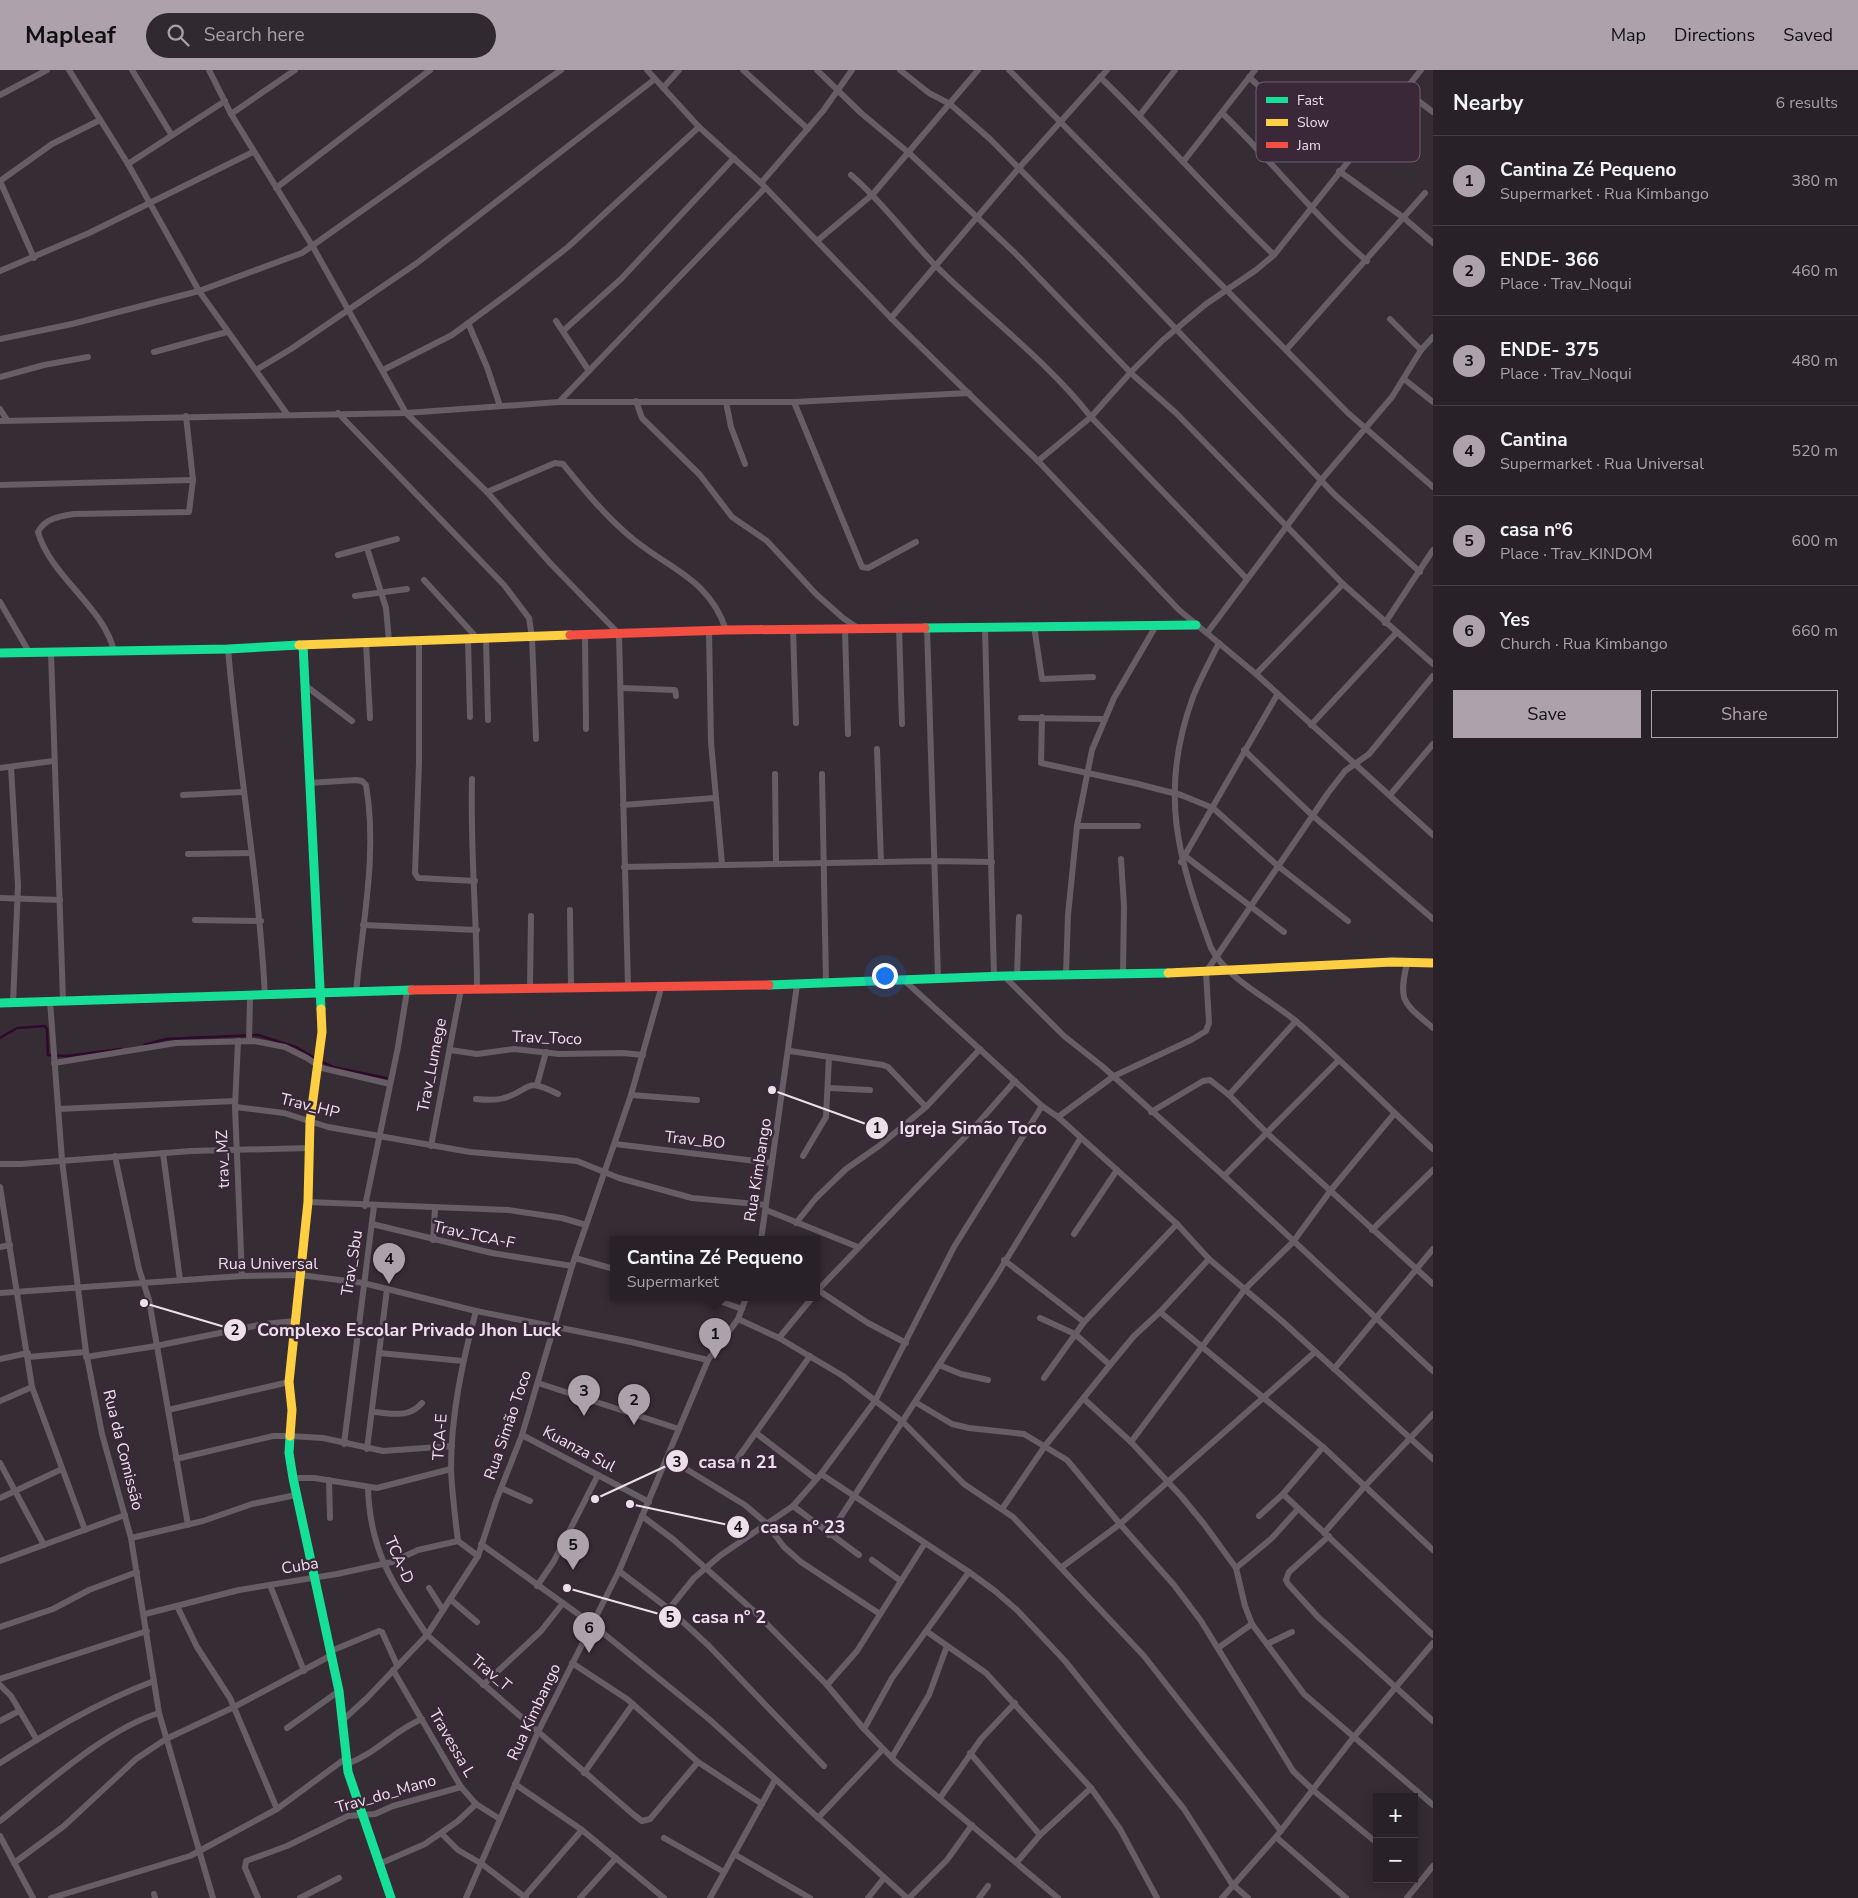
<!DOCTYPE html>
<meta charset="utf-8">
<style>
body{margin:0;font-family:"Nunito Sans",sans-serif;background:#30292f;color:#f1f3f6}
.controls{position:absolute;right:15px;bottom:15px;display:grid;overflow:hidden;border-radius:0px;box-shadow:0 2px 12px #0003}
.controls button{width:45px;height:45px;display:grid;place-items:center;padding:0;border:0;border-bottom:1px solid #443e44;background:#282127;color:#f1f3f6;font:25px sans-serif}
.you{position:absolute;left:884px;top:905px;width:18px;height:18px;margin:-12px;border:4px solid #fff;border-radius:50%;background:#1a73e8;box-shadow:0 0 0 8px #1a73e833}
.badge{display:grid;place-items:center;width:32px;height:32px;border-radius:50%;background:#ada1ab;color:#111;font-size:16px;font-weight:700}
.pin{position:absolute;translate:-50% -41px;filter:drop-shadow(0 1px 2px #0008)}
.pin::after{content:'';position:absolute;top:26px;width:18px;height:15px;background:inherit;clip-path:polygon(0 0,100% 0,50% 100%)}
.popup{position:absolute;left:610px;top:1166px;width:210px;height:65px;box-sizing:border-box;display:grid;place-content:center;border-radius:0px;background:#282127;filter:drop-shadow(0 1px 4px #0005);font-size:16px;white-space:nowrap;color:#a5a3a7}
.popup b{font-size:19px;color:#f1f3f6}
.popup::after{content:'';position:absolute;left:50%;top:100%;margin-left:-10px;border:10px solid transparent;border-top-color:#282127}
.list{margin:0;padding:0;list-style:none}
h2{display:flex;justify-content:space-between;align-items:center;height:65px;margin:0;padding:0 20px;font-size:21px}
h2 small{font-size:16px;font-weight:400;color:#a5a3a7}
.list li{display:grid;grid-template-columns:32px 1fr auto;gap:15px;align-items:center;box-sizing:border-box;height:90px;padding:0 20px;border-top:1px solid #443e44}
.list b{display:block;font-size:19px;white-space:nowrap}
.list p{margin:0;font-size:16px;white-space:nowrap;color:#a5a3a7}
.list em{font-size:16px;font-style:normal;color:#a5a3a7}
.actions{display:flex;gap:10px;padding:15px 20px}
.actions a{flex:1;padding:11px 0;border:1px solid #ada1ab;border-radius:0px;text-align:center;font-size:18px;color:#ada1ab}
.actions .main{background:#ada1ab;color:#111}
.icon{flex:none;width:28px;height:28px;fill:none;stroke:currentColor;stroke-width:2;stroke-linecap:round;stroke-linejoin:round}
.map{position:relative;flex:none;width:1433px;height:1828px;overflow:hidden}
header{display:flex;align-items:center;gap:30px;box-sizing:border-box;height:70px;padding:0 25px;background:#ada1ab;color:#111}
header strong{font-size:24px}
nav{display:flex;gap:28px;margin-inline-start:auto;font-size:18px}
.search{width:350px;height:45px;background:#30292f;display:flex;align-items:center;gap:12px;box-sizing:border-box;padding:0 18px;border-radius:28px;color:#a5a3a7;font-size:19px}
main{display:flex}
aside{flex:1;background:#282127}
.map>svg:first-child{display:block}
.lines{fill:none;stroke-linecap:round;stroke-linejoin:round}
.stream{stroke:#2f082c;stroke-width:2.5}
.street{stroke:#665d65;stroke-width:6}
.fast{stroke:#16e098;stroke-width:9}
.slow{stroke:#ffcf43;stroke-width:9}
.jam{stroke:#f24e42;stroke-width:9}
.labels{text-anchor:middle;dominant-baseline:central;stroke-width:5;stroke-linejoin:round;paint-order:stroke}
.street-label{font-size:16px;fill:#ede0eb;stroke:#3a2838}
.key{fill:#3a2838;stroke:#705f6e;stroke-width:1}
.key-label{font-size:14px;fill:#ede0eb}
.leader{fill:none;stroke:#ede0eb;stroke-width:2}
.callout-dot{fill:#ede0eb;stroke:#3a2838;stroke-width:2}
.mark-label{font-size:15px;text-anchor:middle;font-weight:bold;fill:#111}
.callout-label{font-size:18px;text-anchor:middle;font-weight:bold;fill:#ede0eb;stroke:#3a2838;stroke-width:5;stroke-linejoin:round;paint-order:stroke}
</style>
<header>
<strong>Mapleaf</strong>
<div class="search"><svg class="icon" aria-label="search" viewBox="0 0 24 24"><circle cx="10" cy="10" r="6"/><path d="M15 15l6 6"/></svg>Search here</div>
<nav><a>Map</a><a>Directions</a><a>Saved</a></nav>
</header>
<main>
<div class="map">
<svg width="1433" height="1828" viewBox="0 0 1433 1828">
<rect width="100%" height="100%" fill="#362c34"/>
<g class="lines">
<g class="stream">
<path d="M0,968L17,958L45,956L47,959L48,985L67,986L121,979"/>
<path d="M144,975L166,969L258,965L296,977L315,988"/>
<path d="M320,991L333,997L386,1008"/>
</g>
<g class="street">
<path d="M69,0L128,94L199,221L287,344"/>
<path d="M132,0L171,64"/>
<path d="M209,0L231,44L313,177L406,343L487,422L551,494L619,564L628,916"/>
<path d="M647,0L699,57L761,113L891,248L1038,391L1179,540L1256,604L1433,765"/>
<path d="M743,0L808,59"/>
<path d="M817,0L861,43L909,83L1016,184L1133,305L1176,343L1343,514L1433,594"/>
<path d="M900,0L929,23L950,34L990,69L1109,189L1335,425L1420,502"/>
<path d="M1009,0L1348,343L1433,417"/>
<path d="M1100,7C1160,65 1214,127 1274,185"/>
<path d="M1249,7L1310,64"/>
<path d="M663,18L679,0"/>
<path d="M1404,20L1433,42"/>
<path d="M0,25L47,0"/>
<path d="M1222,43C1272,91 1314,146 1367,191"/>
<path d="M231,44L295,0"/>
<path d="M1140,45L1175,0"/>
<path d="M1183,92L1255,0"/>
<path d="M128,94L225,31"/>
<path d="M1339,101L1404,148L1433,173"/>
<path d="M851,105C883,132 907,167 937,197C988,247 1046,290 1091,347L1247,509"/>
<path d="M0,111L52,74L100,50"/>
<path d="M0,111L34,188"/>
<path d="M761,113L823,41L852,0"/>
<path d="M276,118L430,0"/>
<path d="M817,171L873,124L978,0"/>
<path d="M0,201L89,163L253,82"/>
<path d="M891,248L1019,98L1107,0"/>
<path d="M1390,249L1421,280"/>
<path d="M556,251L589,301"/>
<path d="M468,253L487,297L500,336"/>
<path d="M563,261L621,209L734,88"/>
<path d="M0,269L72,254L199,221L302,183L561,0"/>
<path d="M1286,280L1425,123"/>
<path d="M154,282L227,262"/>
<path d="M256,300L291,279L417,193L655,9"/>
<path d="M383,300L452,265L517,217L568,177L699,57"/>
<path d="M0,307L44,295L88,287"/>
<path d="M1404,309L1433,332"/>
<path d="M636,331L642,348L700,405L732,447L767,471L816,524L843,548L858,558"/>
<path d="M559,332L765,118"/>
<path d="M726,332L731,357L745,394"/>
<path d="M794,332L862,497L868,498L916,472"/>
<path d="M0,339L7,350"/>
<path d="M338,343L504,515L529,548L532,567L536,669"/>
<path d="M0,351L406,343L559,332H794L969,323"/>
<path d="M1038,391L1091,347L1131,302L1163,270L1206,234L1256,200L1274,185L1421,0"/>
<path d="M0,415L193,410"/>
<path d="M487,422L555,393L563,394C585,421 606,447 633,469C671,500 710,510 726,560"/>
<path d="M367,478L386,538L389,571"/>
<path d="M338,485L397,469"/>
<path d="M424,510L477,568"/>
<path d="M355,526L407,519"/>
<path d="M0,532L29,582"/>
<path d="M1385,553L1433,480"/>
<path d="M1034,556L1042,609L1093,607"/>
<path d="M899,557L902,654"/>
<path d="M927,557L938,908"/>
<path d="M793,559L796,653"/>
<path d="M985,559L994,906"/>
<path d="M845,560L848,664"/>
<path d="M709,561L711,672L722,794"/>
<path d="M1207,563L1322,409L1392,327L1421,280L1433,267"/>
<path d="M585,566L586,659"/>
<path d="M486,568L488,650"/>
<path d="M468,569L470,647"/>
<path d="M419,570V693L415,803L418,808L475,811"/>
<path d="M366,572L370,648"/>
<path d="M1219,573C1210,591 1200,609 1193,627C1158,722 1178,788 1211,878C1229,911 1269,928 1297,952C1344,992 1387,1037 1433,1079"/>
<path d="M228,579C238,695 259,810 265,926"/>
<path d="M114,582C106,539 50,506 38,462C45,448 61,446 74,444L189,442L193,410L186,346"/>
<path d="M51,583L63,930"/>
<path d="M1256,604L1343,514"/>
<path d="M306,616L352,651"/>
<path d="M622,618L675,620L676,626"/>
<path d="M1042,647L1041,693L1134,713L1181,725L1213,738L1278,796L1348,851"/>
<path d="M1021,648L1103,649"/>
<path d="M1311,655L1397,562"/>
<path d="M877,679L881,792"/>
<path d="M1244,680L1312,745L1433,849"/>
<path d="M11,697L18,816L13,933"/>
<path d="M0,698L53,691"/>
<path d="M775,704L776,794"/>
<path d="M822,704L826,914"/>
<path d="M472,709C470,779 477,849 477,918"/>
<path d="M309,713L356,710L362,711L366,715C378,784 362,855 356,923"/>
<path d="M183,725L242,722"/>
<path d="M1390,725L1433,674"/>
<path d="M623,735L715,728"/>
<path d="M1077,756H1138"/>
<path d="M188,784L251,783"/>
<path d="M1185,786L1284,862"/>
<path d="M1121,789L1124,836L1123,903"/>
<path d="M1181,792L1277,625"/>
<path d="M624,797L934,791L992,792"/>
<path d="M0,828L60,830"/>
<path d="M570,840L571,917"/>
<path d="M195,850L261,851"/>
<path d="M363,855L477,860"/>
<path d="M1407,893C1398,933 1403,932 1433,958"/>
<path d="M1066,904L1068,845L1077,756L1092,680L1114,628L1157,554"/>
<path d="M1017,905L1019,847"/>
<path d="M1004,906L1064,966L1102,996L1224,1106L1433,1301"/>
<path d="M905,911L1042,1036L1058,1047L1177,1154L1209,1189L1282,1251L1433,1389"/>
<path d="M530,918L531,846"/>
<path d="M50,931L62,1090L86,1282L102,1364L131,1468L159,1643L213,1828"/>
<path d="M238,971L235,1037L242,1206"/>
<path d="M249,971L250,927"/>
<path d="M450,980L477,984L514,979L559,984L623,983L643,985"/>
<path d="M790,981L883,995L888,997L926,1037"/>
<path d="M54,993L176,973L254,971L285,977L307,988L322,998L390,1014"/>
<path d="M537,1015L546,982"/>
<path d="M828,1018L870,1020"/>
<path d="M631,1025L697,1030"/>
<path d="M1229,1025L1296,951"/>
<path d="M476,1029C485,1030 495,1031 504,1028C533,1020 522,1006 558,1024"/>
<path d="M235,1037L284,1043L328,1057L470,1082L577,1091L619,1108L692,1128L766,1135"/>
<path d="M58,1039L235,1031"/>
<path d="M1151,1042L1203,1011L1210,1010L1229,1025L1268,1064L1433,1214"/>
<path d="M1058,1047L1114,1006L1191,970L1206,961L1209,953L1206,902L1328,723L1345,701L1369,684L1433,606"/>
<path d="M615,1074L772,1093"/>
<path d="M431,1076L461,919"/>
<path d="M163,1083L180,1210"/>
<path d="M115,1086L139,1199L149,1230L188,1455"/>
<path d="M803,1086L826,1047L829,987"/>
<path d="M0,1094H21L191,1081L309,1078"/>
<path d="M1224,1106L1338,991"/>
<path d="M0,1117L32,1317L85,1460"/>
<path d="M308,1132L508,1140L562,1148L586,1155"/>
<path d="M365,1136L398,977L407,921"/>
<path d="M766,1140L858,1177"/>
<path d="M796,1153L816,1128L846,1099L879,1076L926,1037L980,979"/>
<path d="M372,1154L492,1183L572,1196"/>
<path d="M1372,1160L1433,1100"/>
<path d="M1074,1164L1117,1100"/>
<path d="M433,1170L435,1139"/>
<path d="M761,1170L797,915"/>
<path d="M0,1177L10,1175"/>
<path d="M575,1188L614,1199"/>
<path d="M1004,1190L1084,1252"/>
<path d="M818,1220L868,1253L906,1273"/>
<path d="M816,1222L972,1060L1015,1011"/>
<path d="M0,1223L242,1206L300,1205L363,1213L476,1241L631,1272L708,1290"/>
<path d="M711,1228L742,1239"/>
<path d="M476,1241C462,1293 451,1345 451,1399C452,1423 455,1447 458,1471L478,1486"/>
<path d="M1160,1242L1323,1377L1433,1480"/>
<path d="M1040,1248L1075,1264L1110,1295"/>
<path d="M738,1249L779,1268L843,1306L903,1352L964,1414L1013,1447L1144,1586L1281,1761"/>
<path d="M779,1268L812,1228"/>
<path d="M379,1283L463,1291"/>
<path d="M28,1287L86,1282"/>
<path d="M86,1287L156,1276L264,1254L295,1251"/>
<path d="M0,1289L28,1283"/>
<path d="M939,1295L961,1304L988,1310"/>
<path d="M1334,1299L1433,1179"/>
<path d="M1044,1308L1084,1252L1177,1154"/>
<path d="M538,1313L679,1359"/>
<path d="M1084,1329L1131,1372L1181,1426L1204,1454L1236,1498L1245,1536L1252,1554L1304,1624L1433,1735"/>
<path d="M0,1331L32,1317"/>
<path d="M915,1332L952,1354L969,1358L1024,1364L1067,1390L1120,1454L1174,1515L1201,1551L1293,1701L1314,1721L1377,1773"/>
<path d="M168,1340L289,1312"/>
<path d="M373,1342C392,1343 408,1349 422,1333"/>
<path d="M756,1363L816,1409"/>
<path d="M522,1365L649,1432"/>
<path d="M1131,1372L1245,1219L1293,1172L1331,1120L1394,1044"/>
<path d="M344,1374L374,1136"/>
<path d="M367,1379L387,1219"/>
<path d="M668,1388L745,1435L766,1453L784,1477L801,1492L880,1544"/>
<path d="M176,1389L273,1366H290L323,1368L383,1381L452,1376"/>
<path d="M735,1392L810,1286"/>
<path d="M0,1393L44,1475"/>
<path d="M821,1404L969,1502L995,1521L1017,1540L1065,1591L1184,1739L1232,1814L1248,1828"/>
<path d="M293,1408H314L377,1418L451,1399"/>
<path d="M329,1410L330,1448"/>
<path d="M368,1418C370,1482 393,1514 427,1565L634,1745L642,1751L650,1749L698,1692"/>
<path d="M501,1418L530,1431"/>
<path d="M1283,1424L1433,1565"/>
<path d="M0,1428L62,1399"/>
<path d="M793,1436L859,1485"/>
<path d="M1002,1439L1045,1376L1110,1295L1134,1266L1160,1242L1209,1189"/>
<path d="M642,1446L674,1470L755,1542L827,1615L864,1659L896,1692L1058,1828"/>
<path d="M1259,1446L1283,1424L1323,1377"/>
<path d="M1324,1463L1365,1416L1433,1344"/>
<path d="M829,1465L995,1208L1080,1069"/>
<path d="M1329,1466L1289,1502L1286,1510L1288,1514L1318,1547L1433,1651"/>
<path d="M131,1468L203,1451L252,1434L296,1425"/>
<path d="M481,1474L592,1554L710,1650L907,1828"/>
<path d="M872,1490L901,1511"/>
<path d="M0,1491L125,1445"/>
<path d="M1062,1497L1120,1454L1315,1282"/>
<path d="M1236,1498L1272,1468L1298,1439"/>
<path d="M619,1501L669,1539L709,1576L824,1696"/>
<path d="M270,1515L304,1601"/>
<path d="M537,1516L554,1491L598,1405"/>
<path d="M429,1518L443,1540"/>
<path d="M450,1529L477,1552"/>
<path d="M177,1536L197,1577L230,1628L277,1739"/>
<path d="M669,1539L694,1508L721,1485L793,1436L821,1404L875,1331L954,1177L1042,1036"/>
<path d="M145,1544L239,1520L337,1504L392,1492L418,1480L458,1471"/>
<path d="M0,1557L53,1539L89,1520L137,1502"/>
<path d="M926,1561L986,1603L1091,1718L1120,1759L1157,1828"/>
<path d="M1267,1574L1292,1562"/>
<path d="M1218,1578L1252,1554"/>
<path d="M331,1581L379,1561L382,1562L397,1595"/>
<path d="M572,1593L627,1629L698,1692L762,1734"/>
<path d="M393,1600L461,1717L476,1734L500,1749"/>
<path d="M0,1609L147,1561"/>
<path d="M0,1615L11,1626L37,1670"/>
<path d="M483,1615L541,1561L563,1533"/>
<path d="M827,1615L857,1581L925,1473"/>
<path d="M344,1649L367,1628L427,1565L478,1486L496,1431L522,1365L572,1196L631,1025L662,915"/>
<path d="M0,1651L19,1641"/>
<path d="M287,1658L339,1621"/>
<path d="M864,1659L892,1608L969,1502"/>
<path d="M970,1683L1040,1765"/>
<path d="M892,1687L929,1625L947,1576"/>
<path d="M0,1693C50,1661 98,1632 154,1611"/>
<path d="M347,1694C377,1683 393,1661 422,1649"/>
<path d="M584,1703L633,1634"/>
<path d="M515,1714L582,1760L664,1828"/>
<path d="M940,1728L981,1669L1015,1633"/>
<path d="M818,1748L883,1679"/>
<path d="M0,1751C44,1716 106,1659 159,1643"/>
<path d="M442,1764L458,1780L482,1794L526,1828"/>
<path d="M0,1766L33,1828"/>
<path d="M1276,1767L1346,1828"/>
<path d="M664,1768L724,1802"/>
<path d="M734,1784L810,1828"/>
<path d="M1017,1792L1040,1765L1091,1718"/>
<path d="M14,1793L64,1756L136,1689L166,1669L234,1637L332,1585"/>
<path d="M379,1794L425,1774L458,1751L476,1734"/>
<path d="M154,1824L155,1828"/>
<path d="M524,1827L582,1760"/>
<path d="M51,1828L190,1786L277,1739L346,1688"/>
<path d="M258,1828L245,1798L246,1791L287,1776L348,1746L375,1744L393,1736L461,1717"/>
<path d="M300,1828L339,1808"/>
<path d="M466,1828L538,1662L619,1501L708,1290L738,1249L746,1228"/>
<path d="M580,1828L616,1788"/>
<path d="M710,1828L775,1710"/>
<path d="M868,1828L884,1808"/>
<path d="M909,1828L947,1790L972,1755"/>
<path d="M979,1828L988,1816"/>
<path d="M1222,1828L1276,1767L1353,1668L1433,1573"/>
<path d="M1407,1828L1433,1796"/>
</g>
<g class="fast">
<path d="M925,558L1196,555"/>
<path d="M303,575L321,939"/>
<path d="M0,583L228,579L299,575"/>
<path d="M769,915L1004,906L1168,903"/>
<path d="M0,933L412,920"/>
<path d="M290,1366L289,1383L293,1408L339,1621L348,1702L391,1828"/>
</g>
<g class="slow">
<path d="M299,575L570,565"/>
<path d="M1168,903L1392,892L1433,893"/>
<path d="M290,1366L292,1340L289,1312L308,1132L310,1052L322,962L321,939"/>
</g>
<g class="jam">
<path d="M570,565L726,560L925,558"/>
<path d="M412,920L769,915"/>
</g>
</g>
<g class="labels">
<g class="street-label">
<text transform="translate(547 968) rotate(2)">Trav_Toco</text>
<text transform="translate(432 995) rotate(-79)">Trav_Lumege</text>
<text transform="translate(310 1036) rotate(14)">Trav_HP</text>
<text transform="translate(695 1070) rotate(6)">Trav_BO</text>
<text transform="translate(223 1089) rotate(-92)">trav_MZ</text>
<text transform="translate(758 1100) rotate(-81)">Rua Kimbango</text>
<text transform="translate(474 1165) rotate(12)">Trav_TCA-F</text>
<text transform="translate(352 1193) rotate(-81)">Trav_Sbu</text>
<text x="268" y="1194">Rua Universal</text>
<text transform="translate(508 1355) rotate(-71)">Rua Simão Toco</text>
<text transform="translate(440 1367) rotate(-86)">TCA-E</text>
<text transform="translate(579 1379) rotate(28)">Kuanza Sul</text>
<text transform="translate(123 1380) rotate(76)">Rua da Comissão</text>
<text transform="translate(399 1490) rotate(66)">TCA-D</text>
<text transform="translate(300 1496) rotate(-9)">Cuba</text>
<text transform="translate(491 1603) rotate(40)">Trav_T</text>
<text transform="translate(534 1642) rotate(-65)">Rua Kimbango</text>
<text transform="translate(452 1673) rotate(60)">Travessa L</text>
<text transform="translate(386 1724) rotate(-16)">Trav_do_Mano</text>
</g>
</g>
<rect x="1256" y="12" width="164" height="80" rx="8" class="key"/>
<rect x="1266" y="27" width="22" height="6" fill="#16e098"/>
<rect x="1266" y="49" width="22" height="7" fill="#ffcf43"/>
<rect x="1266" y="72" width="22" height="6" fill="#f24e42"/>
<g class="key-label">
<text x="1297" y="35">Fast</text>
<text x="1297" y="57">Slow</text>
<text x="1297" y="80">Jam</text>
</g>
<path class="leader" d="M772 1020L877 1058M144 1233L235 1260M595 1429L677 1391M630 1434L738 1457M567 1518L670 1547"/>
<g class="callout-dot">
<circle cx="772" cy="1020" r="5"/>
<circle cx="144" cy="1233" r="5"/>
<circle cx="595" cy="1429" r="5"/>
<circle cx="630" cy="1434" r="5"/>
<circle cx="567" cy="1518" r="5"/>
<circle cx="877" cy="1058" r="12"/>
<circle cx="235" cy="1260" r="12"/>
<circle cx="677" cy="1391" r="12"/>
<circle cx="738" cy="1457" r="12"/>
<circle cx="670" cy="1547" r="12"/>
</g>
<g class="mark-label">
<text x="877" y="1063">1</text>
<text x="235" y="1265">2</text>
<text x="677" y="1397">3</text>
<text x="738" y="1462">4</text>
<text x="670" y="1552">5</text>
</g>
<g class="callout-label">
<text x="973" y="1064">Igreja Simão Toco</text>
<text x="409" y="1266">Complexo Escolar Privado Jhon Luck</text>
<text x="738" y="1398">casa n 21</text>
<text x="803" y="1463">casa nº 23</text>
<text x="729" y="1553">casa nº 2</text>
</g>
</svg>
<div class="controls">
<button>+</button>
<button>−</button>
</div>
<div class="you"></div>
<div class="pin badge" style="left:715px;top:1289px">1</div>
<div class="popup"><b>Cantina Zé Pequeno</b>Supermarket</div>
<div class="pin badge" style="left:634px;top:1355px">2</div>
<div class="pin badge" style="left:584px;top:1346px">3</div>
<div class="pin badge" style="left:389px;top:1214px">4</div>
<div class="pin badge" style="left:573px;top:1500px">5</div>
<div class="pin badge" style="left:589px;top:1583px">6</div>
</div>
<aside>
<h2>Nearby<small>6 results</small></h2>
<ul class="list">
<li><span class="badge">1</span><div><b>Cantina Zé Pequeno</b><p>Supermarket · Rua Kimbango</p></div><em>380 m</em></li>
<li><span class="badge">2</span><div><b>ENDE- 366</b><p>Place · Trav_Noqui</p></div><em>460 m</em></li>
<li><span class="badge">3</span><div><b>ENDE- 375</b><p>Place · Trav_Noqui</p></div><em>480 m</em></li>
<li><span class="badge">4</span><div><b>Cantina</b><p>Supermarket · Rua Universal</p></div><em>520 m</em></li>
<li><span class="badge">5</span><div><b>casa nº6</b><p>Place · Trav_KINDOM</p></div><em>600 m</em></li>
<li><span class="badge">6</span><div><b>Yes</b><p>Church · Rua Kimbango</p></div><em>660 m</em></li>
</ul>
<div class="actions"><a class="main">Save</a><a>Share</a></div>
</aside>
</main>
